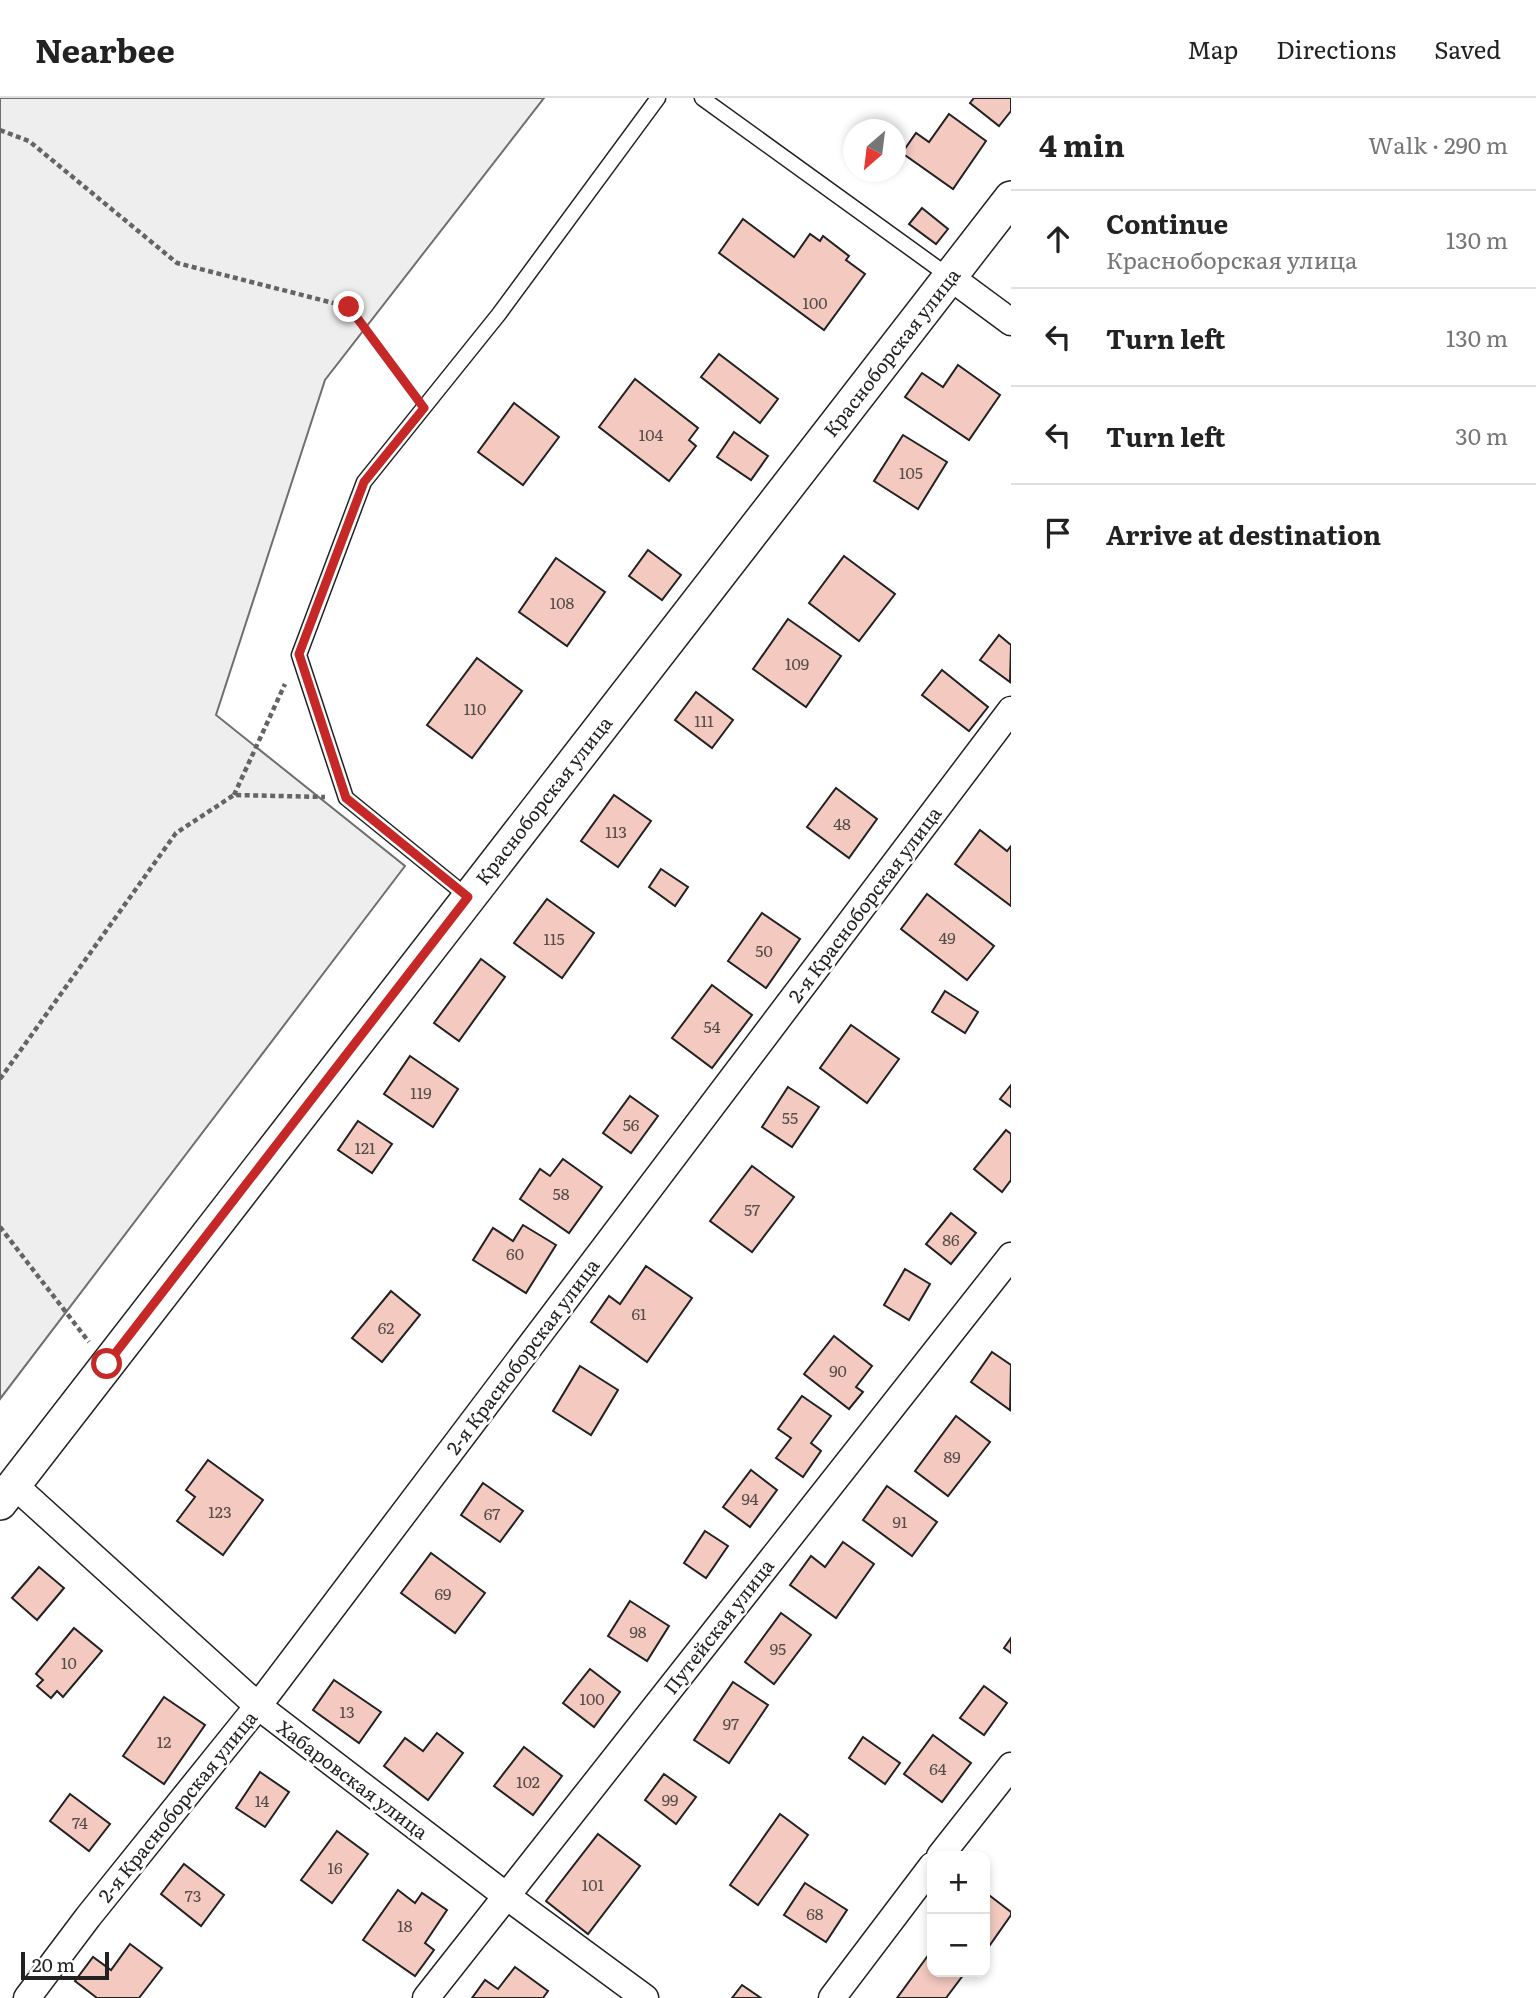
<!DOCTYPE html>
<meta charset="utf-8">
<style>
body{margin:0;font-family:Literata,serif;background:#f6f6f6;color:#222}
.controls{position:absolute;right:21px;bottom:21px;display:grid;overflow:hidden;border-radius:14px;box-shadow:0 4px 10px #0003}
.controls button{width:63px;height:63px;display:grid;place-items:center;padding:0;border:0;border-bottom:2px solid #e0e0e0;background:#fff;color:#222;font:35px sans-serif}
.compass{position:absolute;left:843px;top:21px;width:63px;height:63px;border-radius:50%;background:#fff;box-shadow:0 4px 10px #0003;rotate:208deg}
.scale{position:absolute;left:21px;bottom:18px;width:88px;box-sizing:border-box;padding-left:7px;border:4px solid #222;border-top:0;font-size:19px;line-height:24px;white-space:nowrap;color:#222;-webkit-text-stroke:5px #fff;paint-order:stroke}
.stop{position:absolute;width:21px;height:21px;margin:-16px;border:5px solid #c62828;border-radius:50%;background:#fff}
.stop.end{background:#c62828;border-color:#fff;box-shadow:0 2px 7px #0008}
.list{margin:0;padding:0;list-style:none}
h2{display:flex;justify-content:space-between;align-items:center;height:91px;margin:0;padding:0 28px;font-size:30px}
h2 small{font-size:23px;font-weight:400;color:#767676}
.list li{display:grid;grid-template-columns:46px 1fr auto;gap:21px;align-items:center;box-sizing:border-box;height:98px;padding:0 28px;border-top:2px solid #e0e0e0}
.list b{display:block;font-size:26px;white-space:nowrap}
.list p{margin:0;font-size:23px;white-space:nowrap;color:#767676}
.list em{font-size:23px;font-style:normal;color:#767676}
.icon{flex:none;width:38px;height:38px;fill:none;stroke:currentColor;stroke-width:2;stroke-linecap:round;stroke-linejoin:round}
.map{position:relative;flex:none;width:1011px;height:1900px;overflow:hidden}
header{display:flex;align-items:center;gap:42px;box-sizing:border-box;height:98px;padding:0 35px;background:#fff;border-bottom:2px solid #e0e0e0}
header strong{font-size:33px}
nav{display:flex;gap:38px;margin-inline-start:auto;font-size:24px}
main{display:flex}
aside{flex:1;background:#fff}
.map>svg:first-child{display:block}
.green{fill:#eee;stroke:#6f6f6f;stroke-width:2}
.building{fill:#f3c9c0;stroke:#222;stroke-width:2}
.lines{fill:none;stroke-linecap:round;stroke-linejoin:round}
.service-casing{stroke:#222;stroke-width:17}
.minor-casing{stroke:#222;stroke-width:29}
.tertiary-casing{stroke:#222;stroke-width:36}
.path{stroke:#646464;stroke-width:4.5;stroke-dasharray:5 3.5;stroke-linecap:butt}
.service{stroke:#fff;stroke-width:14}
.minor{stroke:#fff;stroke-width:26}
.tertiary{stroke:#fff;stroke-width:33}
.route{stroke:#c62828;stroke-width:9}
.labels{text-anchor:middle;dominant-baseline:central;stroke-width:5;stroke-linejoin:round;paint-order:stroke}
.number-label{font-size:16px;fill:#564c4a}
.street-label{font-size:19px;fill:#222;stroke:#fff}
</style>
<header>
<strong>Nearbee</strong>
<nav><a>Map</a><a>Directions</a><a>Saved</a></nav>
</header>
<main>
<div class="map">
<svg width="1011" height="1900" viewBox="0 0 1011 1900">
<rect width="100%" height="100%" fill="#fff"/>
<path class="green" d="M0,0H544L325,282L216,617L405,768L0,1301Z"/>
<g class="building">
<path d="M974,0H1011V13L999,28L970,5Z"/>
<path d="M949,16L986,43L953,91L902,55L916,35L929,44Z"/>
<path d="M922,110L948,131L936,146L909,126Z"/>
<path d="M743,121L794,159L810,136L820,143L823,138L849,158L846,162L865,176L824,232L719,155Z"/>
<path d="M719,256L778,301L760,325L701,279Z"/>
<path d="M958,267L1000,297L969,342L905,299L922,275L943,289Z"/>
<path d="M635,281L698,330L689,342L696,348L669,383L599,329Z"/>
<path d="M514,305L559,339L523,387L478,354Z"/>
<path d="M734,334L768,358L751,382L717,359Z"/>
<path d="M903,337L947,364L918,411L874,383Z"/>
<path d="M648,452L681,477L662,502L629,478Z"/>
<path d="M844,458L895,496L859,543L809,505Z"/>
<path d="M556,460L605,494L567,548L519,514Z"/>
<path d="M788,521L841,558L806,609L753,571Z"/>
<path d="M999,537L1011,547L1010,584L980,562Z"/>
<path d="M477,560L522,593L472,660L427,627Z"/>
<path d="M942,572L988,609L969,633L922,597Z"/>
<path d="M696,594L733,622L712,650L675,622Z"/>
<path d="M836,690L877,721L849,760L807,729Z"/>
<path d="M614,697L651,723L618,769L581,743Z"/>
<path d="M980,732L1007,753L1011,748V808L955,766Z"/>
<path d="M661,771L688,789L675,808L649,789Z"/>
<path d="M927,796L994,848L967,882L901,831Z"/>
<path d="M547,801L594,835L562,880L514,845Z"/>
<path d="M762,815L800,841L766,890L728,863Z"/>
<path d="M481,861L505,879L459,943L434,925Z"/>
<path d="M712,887L752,917L712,970L672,940Z"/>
<path d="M945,893L978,914L965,935L932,914Z"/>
<path d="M851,927L899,961L867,1005L820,970Z"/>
<path d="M410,958L458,991L433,1029L384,996Z"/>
<path d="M1011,987V1009L1000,1001Z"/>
<path d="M788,989L819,1009L792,1049L762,1029Z"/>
<path d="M630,998L658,1018L631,1055L603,1035Z"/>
<path d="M358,1023L392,1046L372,1075L338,1052Z"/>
<path d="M1006,1032L1011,1036V1082L1002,1094L974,1071Z"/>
<path d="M563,1061L602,1089L569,1135L520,1101L540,1071L550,1078Z"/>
<path d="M752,1068L794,1099L752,1154L710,1123Z"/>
<path d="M951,1115L976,1135L951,1166L926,1146Z"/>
<path d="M523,1127L556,1147L526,1195L473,1162L493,1130L513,1143Z"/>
<path d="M646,1168L692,1200L647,1264L591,1224L609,1198L620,1206Z"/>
<path d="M905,1171L930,1186L909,1222L884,1207Z"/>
<path d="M391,1193L420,1217L382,1264L352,1240Z"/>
<path d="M834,1238L872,1268L856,1289L863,1294L849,1311L804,1276Z"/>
<path d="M992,1254L1011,1267L1010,1312L971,1284Z"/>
<path d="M580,1268L618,1292L591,1337L553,1313Z"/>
<path d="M802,1298L831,1318L811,1345L821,1353L803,1379L776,1360L791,1340L778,1331Z"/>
<path d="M956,1318L990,1344L948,1398L915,1373Z"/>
<path d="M208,1362L263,1402L223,1457L177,1423L195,1399L186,1392Z"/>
<path d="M751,1372L777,1392L750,1429L723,1409Z"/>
<path d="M483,1385L523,1413L500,1444L461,1417Z"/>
<path d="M887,1388L937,1424L912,1458L863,1422Z"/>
<path d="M705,1433L728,1448L706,1480L684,1465Z"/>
<path d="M843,1444L874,1466L836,1520L790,1487L811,1458L825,1469Z"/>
<path d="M431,1455L485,1495L455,1535L401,1495Z"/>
<path d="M39,1469L64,1490L37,1522L12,1500Z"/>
<path d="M630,1503L669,1528L647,1563L608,1538Z"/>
<path d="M781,1515L811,1537L774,1586L745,1564Z"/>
<path d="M74,1530L102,1553L63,1599L57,1593L51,1600L37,1588L43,1582L36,1576Z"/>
<path d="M1011,1540V1555L1004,1550Z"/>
<path d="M590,1571L620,1594L594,1629L563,1605Z"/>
<path d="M334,1582L381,1614L359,1645L313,1612Z"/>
<path d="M733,1584L768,1607L729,1665L694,1642Z"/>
<path d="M984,1588L1007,1605L984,1637L960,1620Z"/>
<path d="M164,1599L205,1627L164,1686L123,1658Z"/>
<path d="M437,1635L463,1655L428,1702L384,1668L405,1640L423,1653Z"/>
<path d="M933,1637L971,1665L942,1704L904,1676Z"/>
<path d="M863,1639L900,1665L885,1686L849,1660Z"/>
<path d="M524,1649L562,1678L533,1717L494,1688Z"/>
<path d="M260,1674L289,1694L265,1729L236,1710Z"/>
<path d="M664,1676L696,1699L676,1726L645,1702Z"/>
<path d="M70,1696L110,1726L89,1753L50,1723Z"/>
<path d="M780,1716L808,1737L758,1807L730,1787Z"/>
<path d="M337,1733L368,1756L332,1805L301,1782Z"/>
<path d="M598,1736L640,1768L588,1836L546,1803Z"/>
<path d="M184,1766L224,1797L201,1828L161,1796Z"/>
<path d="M805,1785L847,1812L826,1844L784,1817Z"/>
<path d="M398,1792L415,1805L422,1795L447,1812L425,1845L434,1852L415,1878L363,1842Z"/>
<path d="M985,1794L1011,1814V1817L985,1854Z"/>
<path d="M130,1846L162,1870L139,1900H97L75,1883L93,1859L111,1872Z"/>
<path d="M932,1852V1874H961L964,1876L946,1900H897Z"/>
<path d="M515,1869L548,1893L543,1900H472L485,1882L498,1891Z"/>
<path d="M742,1887L761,1900H732Z"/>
</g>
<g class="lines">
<defs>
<g id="service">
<path d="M702,0L950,179"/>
<path d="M468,799L346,700L299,557L364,384L499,216L658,0"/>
</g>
<g id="minor">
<path d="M950,179L1011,224"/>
<path d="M14,1387L258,1608L505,1797L645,1900"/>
<path d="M940,1758L1011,1668"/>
<path d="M27,1900L88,1819L258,1608L1011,612"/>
<path d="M426,1900L1011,1158"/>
<path d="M832,1900L932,1768"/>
</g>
<path id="tertiary" d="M0,1405L1011,100"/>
</defs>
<use href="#service" class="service-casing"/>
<use href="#minor" class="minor-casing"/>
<use href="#tertiary" class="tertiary-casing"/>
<g class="path">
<path d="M0,32L29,43L177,165L349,209L410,292"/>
<path d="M234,697L285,586"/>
<path d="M0,981L176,735L234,697L325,699"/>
<path d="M0,1129L89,1244"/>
</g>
<use href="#service" class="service"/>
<use href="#minor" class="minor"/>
<use href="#tertiary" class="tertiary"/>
</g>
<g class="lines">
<path class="route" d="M107,1266L468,799L346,700L299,556L364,384L424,310L349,209"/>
</g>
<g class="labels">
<g class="number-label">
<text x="815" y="204">100</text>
<text x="651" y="336">104</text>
<text x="911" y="374">105</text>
<text x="562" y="504">108</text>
<text x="797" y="565">109</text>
<text x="475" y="610">110</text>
<text x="704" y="622">111</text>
<text x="842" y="725">48</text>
<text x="616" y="733">113</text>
<text x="947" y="839">49</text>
<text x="554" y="840">115</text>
<text x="764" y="852">50</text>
<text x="712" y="928">54</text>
<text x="421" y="994">119</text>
<text x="790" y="1019">55</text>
<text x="631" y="1026">56</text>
<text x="365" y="1049">121</text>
<text x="561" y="1095">58</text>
<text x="752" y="1111">57</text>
<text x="951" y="1141">86</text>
<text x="515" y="1155">60</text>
<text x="639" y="1215">61</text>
<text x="386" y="1229">62</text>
<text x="838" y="1272">90</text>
<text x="952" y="1358">89</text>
<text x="750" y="1400">94</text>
<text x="220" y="1413">123</text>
<text x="492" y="1415">67</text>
<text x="900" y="1423">91</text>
<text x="443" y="1495">69</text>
<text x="638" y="1533">98</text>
<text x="778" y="1550">95</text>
<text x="69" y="1564">10</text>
<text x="592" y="1600">100</text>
<text x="347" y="1613">13</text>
<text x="731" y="1625">97</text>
<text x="164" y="1643">12</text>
<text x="938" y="1670">64</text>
<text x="528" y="1683">102</text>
<text x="670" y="1701">99</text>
<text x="262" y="1702">14</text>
<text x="80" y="1724">74</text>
<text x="335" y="1769">16</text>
<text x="593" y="1786">101</text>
<text x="193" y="1797">73</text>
<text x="815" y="1815">68</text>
<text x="405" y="1827">18</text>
</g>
<g class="street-label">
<text transform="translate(891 254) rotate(-52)">Красноборская улица</text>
<text transform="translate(543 702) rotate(-52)">Красноборская улица</text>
<text transform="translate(864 806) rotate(-53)">2-я Красноборская улица</text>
<text transform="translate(522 1258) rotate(-53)">2-я Красноборская улица</text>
<text transform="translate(718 1528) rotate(-52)">Путейская улица</text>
<text transform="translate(353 1681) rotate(37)">Хабаровская улица</text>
<text transform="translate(177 1708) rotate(-51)">2-я Красноборская улица</text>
</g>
</g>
</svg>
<div class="controls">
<button>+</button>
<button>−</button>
</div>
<svg class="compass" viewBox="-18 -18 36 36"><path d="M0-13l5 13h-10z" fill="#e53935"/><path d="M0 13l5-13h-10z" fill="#767676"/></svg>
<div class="scale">20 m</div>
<div class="stop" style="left:107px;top:1266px"></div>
<div class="stop end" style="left:349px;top:209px"></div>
</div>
<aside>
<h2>4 min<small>Walk · 290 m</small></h2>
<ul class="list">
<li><svg class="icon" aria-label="ahead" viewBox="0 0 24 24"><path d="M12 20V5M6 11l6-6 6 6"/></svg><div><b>Continue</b><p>Красноборская улица</p></div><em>130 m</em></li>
<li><svg class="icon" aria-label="left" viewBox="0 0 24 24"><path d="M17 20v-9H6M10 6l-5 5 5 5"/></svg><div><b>Turn left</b></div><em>130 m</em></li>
<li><svg class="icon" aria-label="left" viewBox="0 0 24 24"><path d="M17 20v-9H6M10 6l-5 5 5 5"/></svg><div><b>Turn left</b></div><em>30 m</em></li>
<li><svg class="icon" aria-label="arrive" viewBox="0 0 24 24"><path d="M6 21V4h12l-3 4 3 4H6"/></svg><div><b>Arrive at destination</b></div></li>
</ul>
</aside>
</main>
